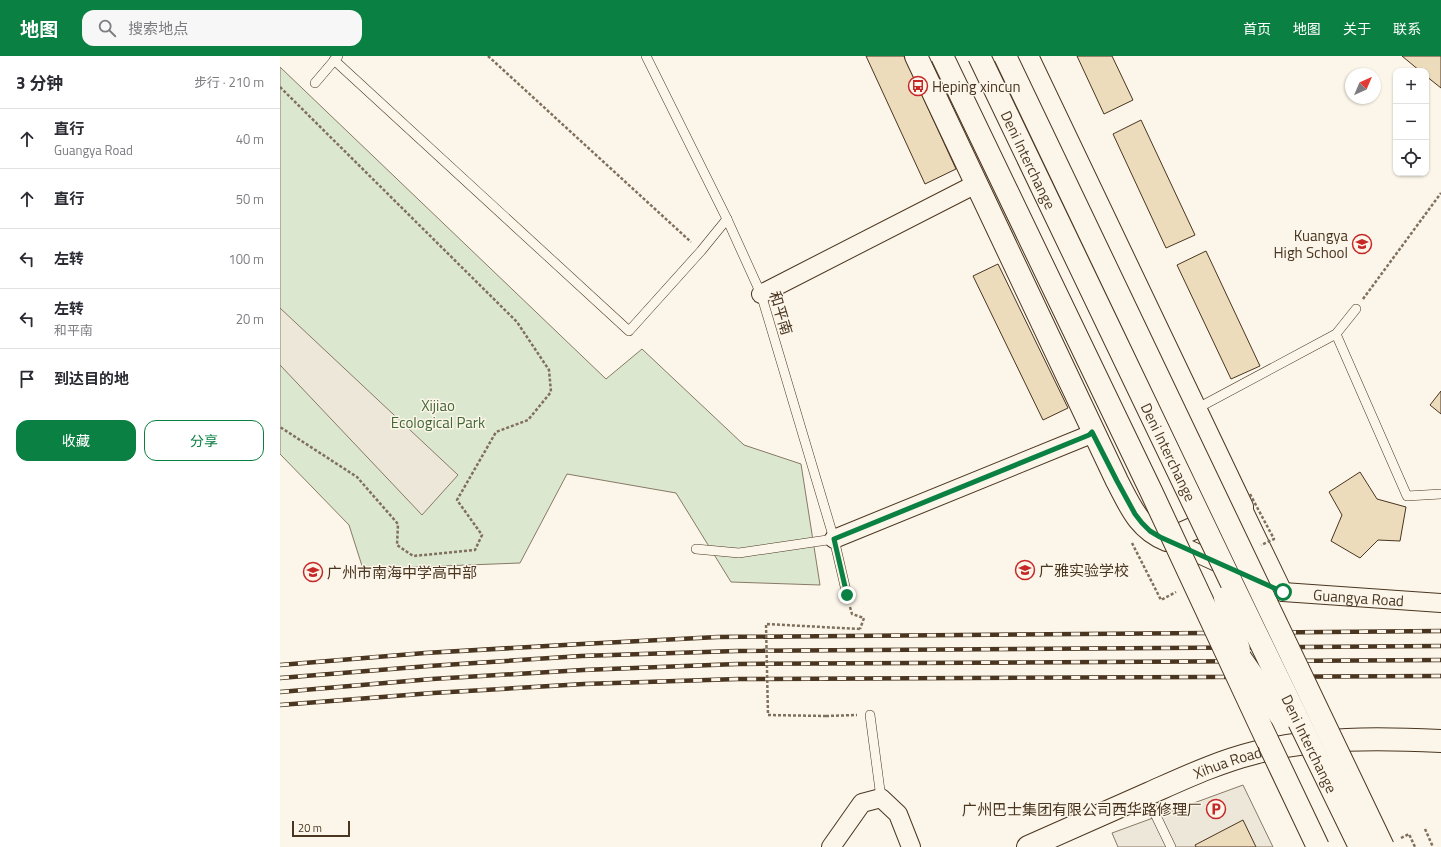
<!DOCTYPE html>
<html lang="zh">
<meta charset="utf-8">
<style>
body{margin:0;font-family:"Titillium Web","Noto Sans SC",sans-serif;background:#f7f7f7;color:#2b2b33}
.controls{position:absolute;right:12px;top:12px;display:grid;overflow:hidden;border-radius:8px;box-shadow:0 1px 3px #0004}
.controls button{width:36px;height:36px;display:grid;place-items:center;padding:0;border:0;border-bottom:1px solid #e1e1e2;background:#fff;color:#2b2b33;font:20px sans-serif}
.compass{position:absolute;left:1065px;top:12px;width:36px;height:36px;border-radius:50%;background:#fff;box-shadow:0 1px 3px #0004;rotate:44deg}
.scale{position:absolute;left:12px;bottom:10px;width:58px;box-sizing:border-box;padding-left:4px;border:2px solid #4a3520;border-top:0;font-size:11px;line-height:14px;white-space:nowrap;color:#4a3520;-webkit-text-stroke:3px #fbf6e9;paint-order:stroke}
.stop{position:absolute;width:12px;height:12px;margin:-9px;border:3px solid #0b8043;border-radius:50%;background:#fff}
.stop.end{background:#0b8043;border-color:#fff;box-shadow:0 1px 4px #0008}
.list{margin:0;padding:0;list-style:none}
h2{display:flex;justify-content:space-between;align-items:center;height:52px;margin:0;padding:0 16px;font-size:17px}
h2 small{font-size:13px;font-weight:400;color:#7c7c81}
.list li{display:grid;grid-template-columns:26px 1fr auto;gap:12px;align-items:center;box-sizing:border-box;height:60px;padding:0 16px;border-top:1px solid #e1e1e2}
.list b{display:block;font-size:15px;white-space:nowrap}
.list p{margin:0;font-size:13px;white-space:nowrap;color:#7c7c81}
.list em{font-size:13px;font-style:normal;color:#7c7c81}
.actions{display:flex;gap:8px;padding:12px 16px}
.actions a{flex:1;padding:9px 0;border:1px solid #0b8043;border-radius:12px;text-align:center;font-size:14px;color:#0b8043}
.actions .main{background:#0b8043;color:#fff}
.icon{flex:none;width:22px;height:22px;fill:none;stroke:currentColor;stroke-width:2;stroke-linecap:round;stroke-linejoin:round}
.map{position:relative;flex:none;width:1161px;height:791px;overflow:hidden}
header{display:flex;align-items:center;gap:24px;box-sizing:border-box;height:56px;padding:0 20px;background:#0b8043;color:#fff}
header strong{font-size:19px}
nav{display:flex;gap:22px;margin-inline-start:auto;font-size:14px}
.search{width:280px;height:36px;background:#f7f7f7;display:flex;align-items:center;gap:10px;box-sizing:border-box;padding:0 14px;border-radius:12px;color:#7c7c81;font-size:15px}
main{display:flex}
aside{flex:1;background:#fff}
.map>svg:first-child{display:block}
.green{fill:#dce7d0;stroke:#887966}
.parking{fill:#ede7d9;stroke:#887966}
.building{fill:#ecdcbc;stroke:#4a3520}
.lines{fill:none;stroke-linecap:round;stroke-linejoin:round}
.lane-casing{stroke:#4a3520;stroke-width:10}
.street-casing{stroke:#4a3520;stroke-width:20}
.secondary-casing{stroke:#4a3520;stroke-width:24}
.path{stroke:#7f6f5c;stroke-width:2.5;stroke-dasharray:3 2;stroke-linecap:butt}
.lane{stroke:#fbf6e9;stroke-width:9}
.street{stroke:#fbf6e9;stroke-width:18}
.secondary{stroke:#fbf6e9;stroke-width:22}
.rail-casing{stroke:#4a3520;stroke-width:4.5}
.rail{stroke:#fbf6e9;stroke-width:3;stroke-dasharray:9;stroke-linecap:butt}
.primary-bridge-casing{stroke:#4a3520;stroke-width:24;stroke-linecap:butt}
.highway-bridge-casing{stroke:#4a3520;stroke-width:24;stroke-linecap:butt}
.path-bridge{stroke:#7f6f5c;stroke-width:2.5;stroke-dasharray:3 2;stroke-linecap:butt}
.primary-bridge{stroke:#fbf6e9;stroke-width:22}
.highway-bridge{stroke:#fbf6e9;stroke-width:22}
.route{stroke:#0b8043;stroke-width:5}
.labels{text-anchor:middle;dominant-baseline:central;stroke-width:3;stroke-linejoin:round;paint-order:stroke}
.poi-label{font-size:15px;fill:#4a3520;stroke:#fbf6e9;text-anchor:start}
.street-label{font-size:15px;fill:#4a3520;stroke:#fbf6e9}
.park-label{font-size:15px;fill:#436837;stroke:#fbf6e9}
</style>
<header>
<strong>地图</strong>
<div class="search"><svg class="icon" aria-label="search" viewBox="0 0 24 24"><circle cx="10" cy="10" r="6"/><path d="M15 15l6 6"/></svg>搜索地点</div>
<nav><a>首页</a><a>地图</a><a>关于</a><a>联系</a></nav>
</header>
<main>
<aside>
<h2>3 分钟<small>步行 · 210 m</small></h2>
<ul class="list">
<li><svg class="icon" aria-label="ahead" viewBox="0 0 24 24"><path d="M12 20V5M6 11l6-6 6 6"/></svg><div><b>直行</b><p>Guangya Road</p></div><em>40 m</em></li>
<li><svg class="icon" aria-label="ahead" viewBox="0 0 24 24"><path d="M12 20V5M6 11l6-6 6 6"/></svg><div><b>直行</b></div><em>50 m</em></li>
<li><svg class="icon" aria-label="left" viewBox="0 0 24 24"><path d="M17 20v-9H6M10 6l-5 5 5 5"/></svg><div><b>左转</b></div><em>100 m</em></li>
<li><svg class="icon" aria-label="left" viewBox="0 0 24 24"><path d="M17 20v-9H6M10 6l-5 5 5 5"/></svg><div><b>左转</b><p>和平南</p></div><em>20 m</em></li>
<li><svg class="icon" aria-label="arrive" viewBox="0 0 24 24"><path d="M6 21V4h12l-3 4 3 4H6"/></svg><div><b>到达目的地</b></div></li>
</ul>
<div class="actions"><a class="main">收藏</a><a>分享</a></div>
</aside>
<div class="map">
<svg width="1161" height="791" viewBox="0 0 1161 791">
<rect width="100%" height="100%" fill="#fbf6e9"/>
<path class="green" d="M0,11L326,323L362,293L464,389L521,408L540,529L451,526L396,437L287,418L240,507L83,513L69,469L0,398Z"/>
<g class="parking">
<path d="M0,252L178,419L142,459L0,309Z"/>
<path d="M963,729L993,791H838L832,777Z"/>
</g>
<g class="building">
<path d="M586,0H624L676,113L645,128Z"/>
<path d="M797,0H832L853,44L824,58Z"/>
<path d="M1122,0H1161V32L1146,20V15H1140Z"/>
<path d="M861,64L915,179L886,192L833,78Z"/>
<path d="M926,195L980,310L951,323L897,209Z"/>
<path d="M718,208L788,352L763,364L693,220Z"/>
<path d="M1161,335V358L1150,349Z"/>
<path d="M1080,416L1097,443L1126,451L1120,485L1098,484L1080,502L1051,485L1062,459L1049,436Z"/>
<path d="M963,764L976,791H916L915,789Z"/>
</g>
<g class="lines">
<defs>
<g id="lane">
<path d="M366,0L447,163L481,238L554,483L567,539"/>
<path d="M54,4L349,275L421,195L447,163"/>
<path d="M35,27L58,0"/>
<path d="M1056,278L1127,440L1161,438"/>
<path d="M916,353L1056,278L1076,253"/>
<path d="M416,493L459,497L554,483"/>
<path d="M590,659L601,742"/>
<path d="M866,739L891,791"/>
</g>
<g id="street">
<path d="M481,238L696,128"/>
<path d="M962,451L1003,536"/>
<path d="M554,483L809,379L812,375"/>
<path id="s1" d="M888,484L1003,536L1161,547"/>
<path d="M551,791L582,747L601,742L618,758L631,791"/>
</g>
<g id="secondary">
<path d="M636,0L837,425C850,450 859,473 887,484L962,451L747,0"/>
<path id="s2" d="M748,791C789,773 829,755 870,737C904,722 938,706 974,697C1034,681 1099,682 1161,685"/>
</g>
</defs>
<use href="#lane" class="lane-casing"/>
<use href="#street" class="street-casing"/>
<use href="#secondary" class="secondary-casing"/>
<g class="path">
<path d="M208,0L411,186"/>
<path d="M0,31L237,266L269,314L271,336L248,364L216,376L177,444L202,479L195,494L133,500L117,489L118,468L77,421L0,371"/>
<path d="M1083,243L1161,137"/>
<path d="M852,487L881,544L896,536"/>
<path d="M570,551L572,558L584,562L580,573"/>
<path d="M546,660L577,659"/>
<path d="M1145,773L1153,791"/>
<path d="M1121,782L1129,778L1135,791"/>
</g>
<use href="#lane" class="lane"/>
<use href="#street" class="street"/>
<use href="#secondary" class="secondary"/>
<defs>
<g id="rail">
<path d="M0,609L145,597L302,588L438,581L1161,575"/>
<path d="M0,622L149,610L301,600L456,595L1161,590"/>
<path d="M0,636L152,623L303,614L457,608L1161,604"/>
<path d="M0,649L153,637L304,628L458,623L1161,620"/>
</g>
</defs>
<use href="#rail" class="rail-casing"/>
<use href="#rail" class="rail"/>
<defs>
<g id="primary-bridge">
<path id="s3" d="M699,0L956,536L1080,791"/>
<path d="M945,542L959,594"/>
<path d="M945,580L1002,662"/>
</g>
<g id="highway-bridge">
<path d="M662,0L871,435L981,671L1038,791"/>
<path d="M725,0L1103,791"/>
</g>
</defs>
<use href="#primary-bridge" class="primary-bridge-casing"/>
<use href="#highway-bridge" class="highway-bridge-casing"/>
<g class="path-bridge">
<path d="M970,438L994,483L981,489"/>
<path d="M546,660L488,659L486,568L580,573"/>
</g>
<use href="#primary-bridge" class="primary-bridge"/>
<use href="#highway-bridge" class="highway-bridge"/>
</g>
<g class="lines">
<path class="route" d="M567,539L554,483L809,379L812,376L837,425L855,458L862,467L870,475L880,481L1003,536"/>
</g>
<defs>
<symbol id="bus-ring" viewBox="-11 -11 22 22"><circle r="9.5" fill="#fbf6e9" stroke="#c62828" stroke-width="1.5"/><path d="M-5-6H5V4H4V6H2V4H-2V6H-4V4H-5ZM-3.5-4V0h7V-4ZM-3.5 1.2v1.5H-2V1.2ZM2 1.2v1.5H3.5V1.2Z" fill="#c62828"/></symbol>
<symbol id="school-ring" viewBox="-11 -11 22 22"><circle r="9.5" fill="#fbf6e9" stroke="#c62828" stroke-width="1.5"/><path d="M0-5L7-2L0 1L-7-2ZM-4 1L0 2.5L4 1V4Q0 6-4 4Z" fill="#c62828"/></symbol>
<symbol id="parking-ring" viewBox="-11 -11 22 22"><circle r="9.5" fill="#fbf6e9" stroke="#c62828" stroke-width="1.5"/><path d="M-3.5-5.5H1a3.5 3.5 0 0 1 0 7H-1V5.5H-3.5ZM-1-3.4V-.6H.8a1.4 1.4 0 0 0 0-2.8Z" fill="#c62828"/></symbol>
</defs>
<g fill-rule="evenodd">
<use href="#bus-ring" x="627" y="19" width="22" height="22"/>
<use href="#school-ring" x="1071" y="177" width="22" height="22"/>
<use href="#school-ring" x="734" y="503" width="22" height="22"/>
<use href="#school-ring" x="22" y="505" width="22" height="22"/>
<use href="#parking-ring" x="925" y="742" width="22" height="22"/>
</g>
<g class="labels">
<g class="poi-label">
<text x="652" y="30">Heping xincun</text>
<text x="1068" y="179" text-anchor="end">Kuangya<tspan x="1068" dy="17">High School</tspan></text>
<text x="759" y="514">广雅实验学校</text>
<text x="47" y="516">广州市南海中学高中部</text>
<text x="922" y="753" text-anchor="end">广州巴士集团有限公司西华路修理厂</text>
</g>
<g class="street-label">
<text stroke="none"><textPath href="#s3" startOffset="115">Deni Interchange</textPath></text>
<text transform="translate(501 257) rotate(73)">和平南</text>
<text stroke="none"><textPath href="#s3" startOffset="439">Deni Interchange</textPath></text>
<text stroke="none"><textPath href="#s1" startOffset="202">Guangya Road</textPath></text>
<text stroke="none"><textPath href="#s3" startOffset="763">Deni Interchange</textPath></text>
<text stroke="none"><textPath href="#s2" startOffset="217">Xihua Road</textPath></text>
</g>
<g class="park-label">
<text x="158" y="349">Xijiao<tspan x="158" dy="17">Ecological Park</tspan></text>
</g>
</g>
</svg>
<div class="controls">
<button>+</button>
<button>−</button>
<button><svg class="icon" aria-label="locate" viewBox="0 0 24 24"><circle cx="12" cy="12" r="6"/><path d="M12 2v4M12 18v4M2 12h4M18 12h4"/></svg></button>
</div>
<svg class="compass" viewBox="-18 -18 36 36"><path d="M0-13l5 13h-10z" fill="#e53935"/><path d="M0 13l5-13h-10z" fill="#7c7c81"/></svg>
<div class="scale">20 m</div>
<div class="stop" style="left:1003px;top:536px"></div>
<div class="stop end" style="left:567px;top:539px"></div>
</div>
</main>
